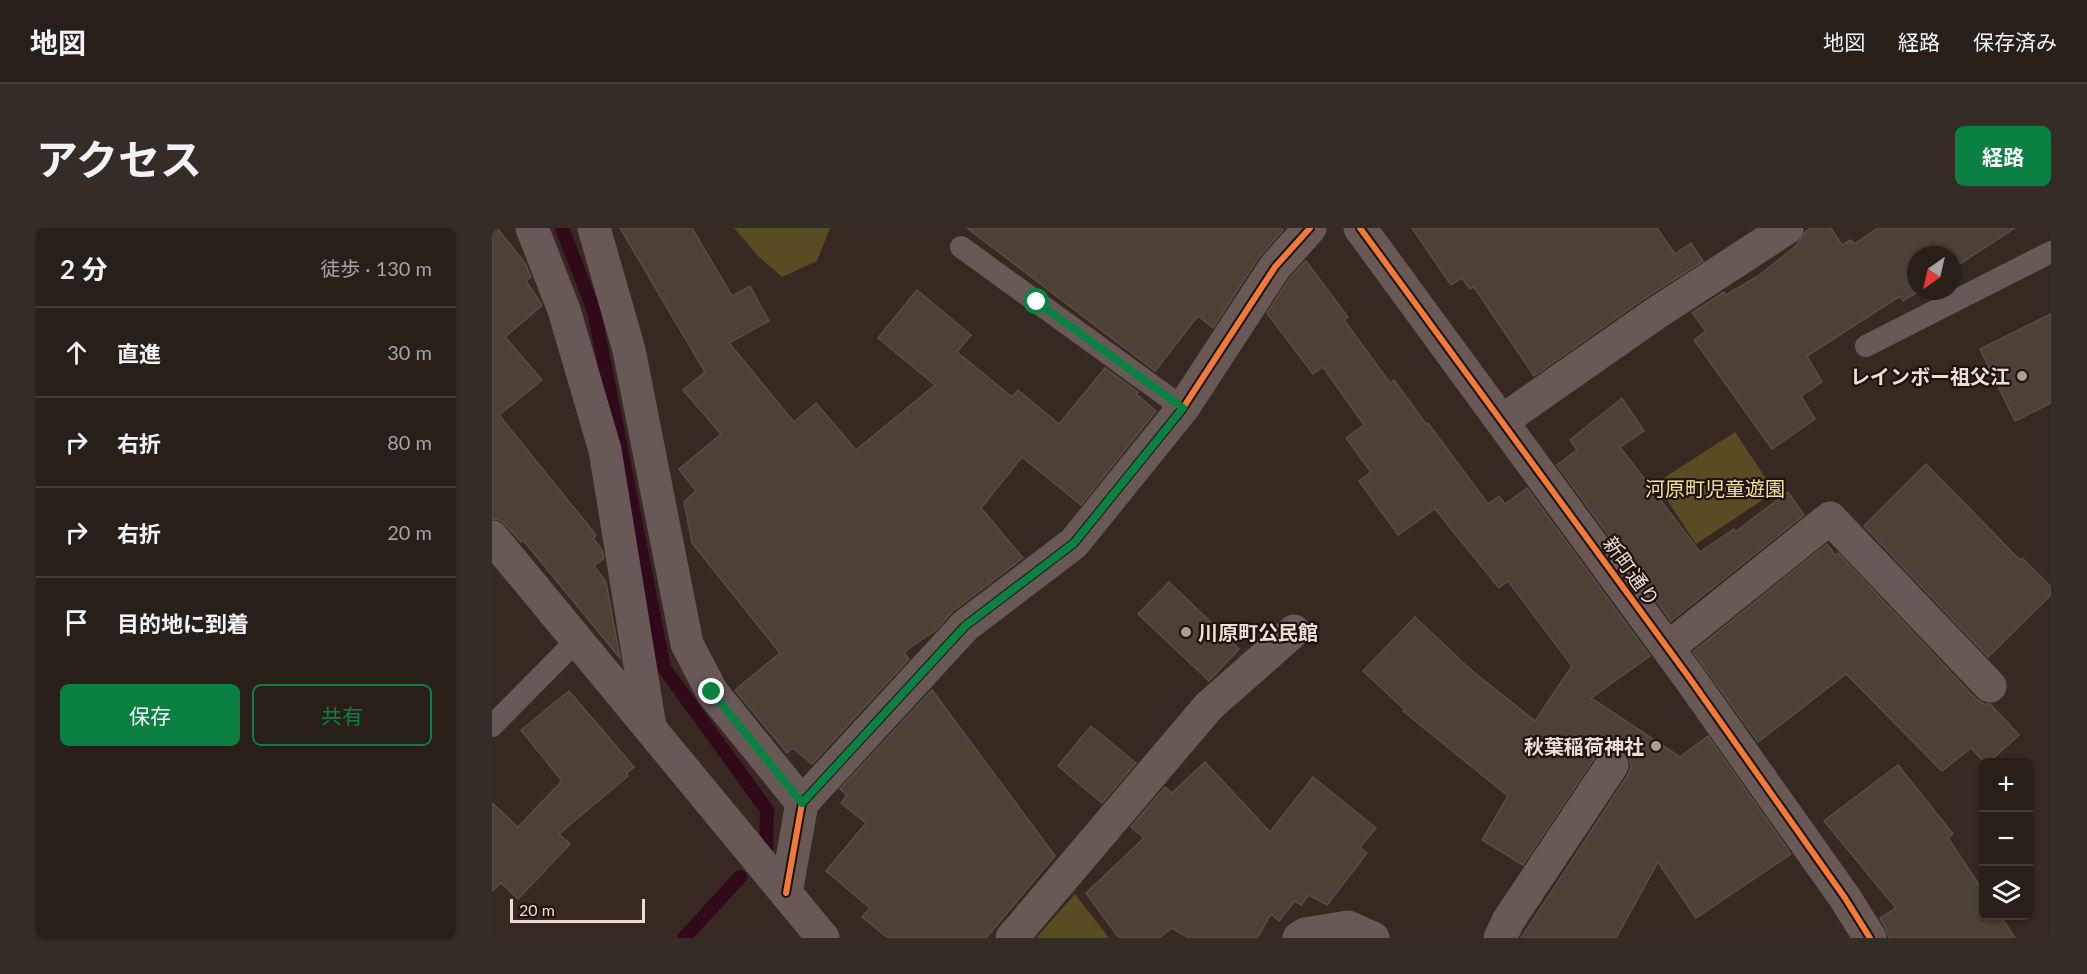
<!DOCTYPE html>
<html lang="ja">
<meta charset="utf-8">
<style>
body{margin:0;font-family:Lato,"Noto Sans JP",sans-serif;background:#352c26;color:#f1f3f6}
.controls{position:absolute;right:18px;bottom:18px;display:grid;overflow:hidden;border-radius:9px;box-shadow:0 2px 4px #0004}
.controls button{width:54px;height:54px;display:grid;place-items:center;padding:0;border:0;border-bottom:2px solid #453d38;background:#291f19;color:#f1f3f6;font:30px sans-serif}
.compass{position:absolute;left:1415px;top:18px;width:54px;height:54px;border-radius:50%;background:#291f19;box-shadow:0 2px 4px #0004;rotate:214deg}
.scale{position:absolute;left:18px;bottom:15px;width:135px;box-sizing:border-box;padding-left:6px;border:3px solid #eddcd4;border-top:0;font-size:16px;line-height:21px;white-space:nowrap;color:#eddcd4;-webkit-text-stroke:4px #1d120c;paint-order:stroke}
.stop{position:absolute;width:18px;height:18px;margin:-14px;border:4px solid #0b8043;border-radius:50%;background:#fff}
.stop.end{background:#0b8043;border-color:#fff;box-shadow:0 2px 6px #0008}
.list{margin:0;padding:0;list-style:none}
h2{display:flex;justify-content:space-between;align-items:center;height:78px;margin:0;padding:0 24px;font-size:26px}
h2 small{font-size:20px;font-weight:400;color:#a5a2a2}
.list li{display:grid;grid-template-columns:39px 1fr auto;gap:18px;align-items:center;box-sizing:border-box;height:90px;padding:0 24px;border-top:2px solid #453d38}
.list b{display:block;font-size:22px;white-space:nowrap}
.list em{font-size:20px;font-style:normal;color:#a5a2a2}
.actions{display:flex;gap:12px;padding:18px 24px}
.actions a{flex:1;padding:14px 0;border:2px solid #0b8043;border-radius:9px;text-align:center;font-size:21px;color:#0b8043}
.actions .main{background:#0b8043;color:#fff}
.icon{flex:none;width:33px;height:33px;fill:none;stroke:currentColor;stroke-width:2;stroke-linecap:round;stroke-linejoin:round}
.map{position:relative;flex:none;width:1559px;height:710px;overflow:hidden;border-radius:9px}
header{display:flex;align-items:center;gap:36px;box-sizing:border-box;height:84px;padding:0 30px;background:#291f19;border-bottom:2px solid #453d38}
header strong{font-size:28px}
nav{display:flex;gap:33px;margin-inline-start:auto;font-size:21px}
.intro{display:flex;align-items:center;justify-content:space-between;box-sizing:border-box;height:144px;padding:0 36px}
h1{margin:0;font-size:42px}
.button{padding:15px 27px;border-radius:9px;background:#0b8043;color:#fff;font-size:21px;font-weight:700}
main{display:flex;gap:36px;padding:0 36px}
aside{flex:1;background:#291f19;border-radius:9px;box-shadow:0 2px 4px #0004}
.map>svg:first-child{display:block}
.green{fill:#574c22}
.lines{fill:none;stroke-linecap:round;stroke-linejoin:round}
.stream{stroke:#310a19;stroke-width:14}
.building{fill:#4d4035;stroke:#584e46;stroke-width:1.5}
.service{stroke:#685957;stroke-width:22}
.minor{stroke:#685957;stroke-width:33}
.cycleway-casing{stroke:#1d120c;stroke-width:10}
.cycleway{stroke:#f17a3a;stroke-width:6}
.route{stroke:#0b8043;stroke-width:8}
.poi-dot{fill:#ad9d95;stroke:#1d120c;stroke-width:2}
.labels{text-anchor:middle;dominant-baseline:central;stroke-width:4.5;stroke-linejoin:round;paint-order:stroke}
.poi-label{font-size:20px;font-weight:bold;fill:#eddcd4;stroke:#1d120c;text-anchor:end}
.park-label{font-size:20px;fill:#f4e395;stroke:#1d120c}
.street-label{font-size:20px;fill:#eddcd4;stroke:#1d120c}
</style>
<header>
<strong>地図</strong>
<nav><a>地図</a><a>経路</a><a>保存済み</a></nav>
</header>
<div class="intro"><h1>アクセス</h1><a class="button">経路</a></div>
<main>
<aside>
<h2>2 分<small>徒歩 · 130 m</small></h2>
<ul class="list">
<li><svg class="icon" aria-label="ahead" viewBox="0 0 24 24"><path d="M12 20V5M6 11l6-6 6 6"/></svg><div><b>直進</b></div><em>30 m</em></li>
<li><svg class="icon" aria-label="right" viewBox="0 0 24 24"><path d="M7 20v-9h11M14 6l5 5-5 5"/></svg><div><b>右折</b></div><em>80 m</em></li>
<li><svg class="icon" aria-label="right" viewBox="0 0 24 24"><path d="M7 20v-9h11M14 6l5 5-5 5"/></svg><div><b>右折</b></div><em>20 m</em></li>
<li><svg class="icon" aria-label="arrive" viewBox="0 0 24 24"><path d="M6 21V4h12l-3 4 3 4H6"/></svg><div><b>目的地に到着</b></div></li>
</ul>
<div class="actions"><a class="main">保存</a><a>共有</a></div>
</aside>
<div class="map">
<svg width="1559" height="710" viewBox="0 0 1559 710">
<rect width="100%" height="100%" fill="#372921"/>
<g class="green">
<path d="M242,0H338L325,33L290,49L266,28Z"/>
<path d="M1243,204L1283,264L1204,316L1164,255Z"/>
<path d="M583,666L617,710H544Z"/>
</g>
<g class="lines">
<g class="stream">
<path d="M70,0L102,83L172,440L275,582L274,620"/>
<path d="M192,710L248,649"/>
</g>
</g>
<g class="building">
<path d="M0,0H5L33,35L39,49L34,53L50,77L13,109L50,152L7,187L104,307L101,310L110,322L112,330L102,338L114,354L128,430L31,312L29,314L14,297L7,292L0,291Z"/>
<path d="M128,0H200L240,68L258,58L277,93L237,115L302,194L324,175L364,222L443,157L386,110L425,62L479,107L465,124L520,169L526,162L567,196L613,140L646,164L644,166L664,183L589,277L530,229L489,280L531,330L461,383L444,402L419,419L412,425L417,431L320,536L301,520L295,525L243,462L288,425L200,315L192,274L204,263L187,241L229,206L191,162L213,144Z"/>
<path d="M475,0H789L791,2L767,29L721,100L706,88L663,143Z"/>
<path d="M920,0H1165L1183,26L1199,15L1211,33L1153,70L1042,148L982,59L978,61L970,50L959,57Z"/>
<path d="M1319,0H1339L1350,17L1359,12L1362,16L1386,0H1523L1460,41V27H1424V63H1427L1411,73L1408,68L1315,128L1330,154L1309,168L1323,191L1280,221L1202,112L1214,103L1200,85L1232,64L1234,67L1266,48L1304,18L1313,4Z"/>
<path d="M814,33L856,89L852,92L898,155L902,152L934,196L936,195L996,276L1007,268L1013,276L1035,260L1158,428L1099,470L1188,529L1216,508L1299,626L1204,690L1166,634L1124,710H1029L1136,547L1139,539L1137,529L1131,522L1122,518L1112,520L1105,526L1031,637L990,612L1016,568L911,483L913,482L871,443L923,389L979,442L1043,493L1080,438L1016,353L1007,360L943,281L906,307L867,253L879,244L854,210L872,197L831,139L821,146L775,85L798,50Z"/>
<path d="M1559,86V175L1523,193L1488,121Z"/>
<path d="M1130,170L1152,203L1128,219L1208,324L1242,301L1243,304L1296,264L1312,287L1179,393L1065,237L1085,222L1078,212Z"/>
<path d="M1434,236L1528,332L1530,330L1559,359V367L1496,429L1372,298Z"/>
<path d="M1335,316L1343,327L1346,325L1484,471L1492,476H1498L1527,507L1497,534H1492L1479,520L1450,543L1354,446L1266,514L1201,424Z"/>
<path d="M677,354L747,421L717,453L646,386Z"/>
<path d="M440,462L563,628L494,710H396L370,689L378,680L334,643L374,595L349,575L355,567L348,561Z"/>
<path d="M77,463L142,539L134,546L136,548L67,606L78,616L26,671L9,655L0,663V575L26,599L70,553L29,502Z"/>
<path d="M599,498L644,535L610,575L566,538Z"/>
<path d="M713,534L778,604L821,549L884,600L868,619L875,625L835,677L817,667L809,677L803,673L787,693L779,686L765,710H697L680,700L667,710H627L594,665L652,610L639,599L673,559L680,565Z"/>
<path d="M1406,537L1461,606L1456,610L1491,663V687H1508L1523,710H1397L1394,701L1388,690L1404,680L1332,593Z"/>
</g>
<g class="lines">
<g class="service">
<path d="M469,19L691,180"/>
<path d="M1374,118L1559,24"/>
<path d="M0,498L85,412"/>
</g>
<g class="minor">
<path d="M40,0L72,82L113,222L158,499"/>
<path d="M102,0L137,122L195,416L220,464L310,575"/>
<path d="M868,0L1196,448L1353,670L1378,710"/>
<path d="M1010,193L1163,86L1295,0"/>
<path d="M0,309L331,710"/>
<path d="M1176,420L1338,290L1498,458"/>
<path d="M294,665L310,575L473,398L582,315L691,180L783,39L818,0"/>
<path d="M520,710L717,478L802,403"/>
<path d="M807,710L813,706L856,699L881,710"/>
<path d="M1008,710L1016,693L1120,537"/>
</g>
<defs>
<g id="cycleway">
<path d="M868,0L1196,448L1353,670L1378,710"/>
<path d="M294,665L310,575L473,398L582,315L691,180L783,39L818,0"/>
</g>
</defs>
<use href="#cycleway" class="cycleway-casing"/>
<use href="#cycleway" class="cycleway"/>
</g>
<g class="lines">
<path class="route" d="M220,464L310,575L473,398L582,315L691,180L545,74"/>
</g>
<g class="poi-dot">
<circle cx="1530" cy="148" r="6"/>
<circle cx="694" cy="404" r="6"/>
<circle cx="1164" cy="518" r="6"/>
</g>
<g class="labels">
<g class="poi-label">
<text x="1518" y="148">レインボー祖父江</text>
<text x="706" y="404" text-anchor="start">川原町公民館</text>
<text x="1152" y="518">秋葉稲荷神社</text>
</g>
<g class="park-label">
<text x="1223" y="260">河原町児童遊園</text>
</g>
<g class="street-label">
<text transform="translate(1140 343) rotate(54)">新町通り</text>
</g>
</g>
</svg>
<div class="controls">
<button>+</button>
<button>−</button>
<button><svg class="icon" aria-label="layers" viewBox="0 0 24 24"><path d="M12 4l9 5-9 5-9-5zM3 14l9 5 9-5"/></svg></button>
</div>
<svg class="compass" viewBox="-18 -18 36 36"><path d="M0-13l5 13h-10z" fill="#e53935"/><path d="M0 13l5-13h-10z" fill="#a5a2a2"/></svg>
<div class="scale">20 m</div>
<div class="stop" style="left:545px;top:74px"></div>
<div class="stop end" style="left:220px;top:464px"></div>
</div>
</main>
